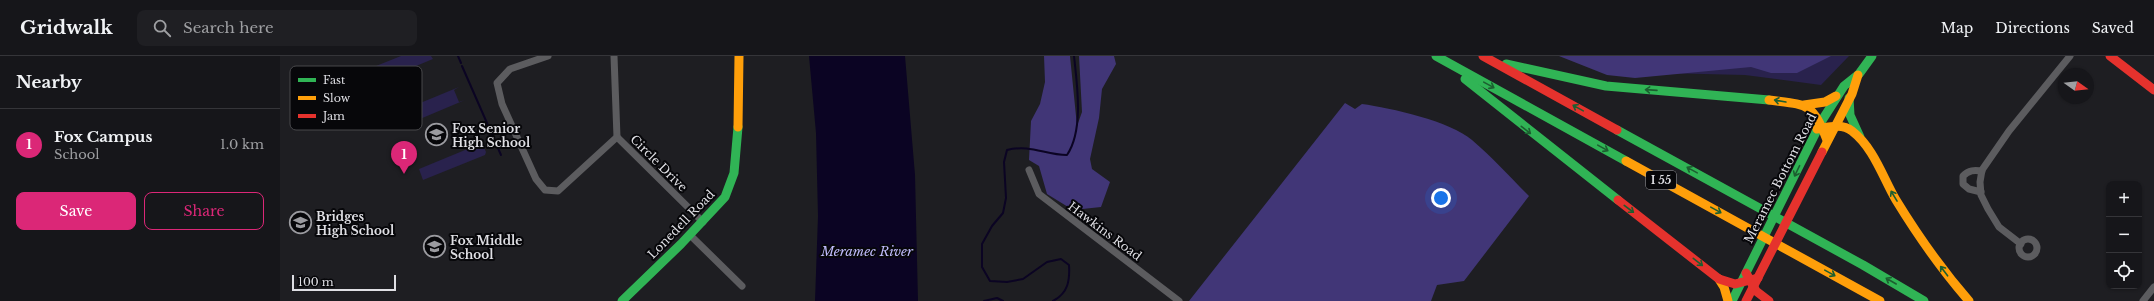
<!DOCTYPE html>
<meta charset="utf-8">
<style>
body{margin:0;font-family:"Libre Baskerville",serif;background:#1f1f23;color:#f1f3f6}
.controls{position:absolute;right:12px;bottom:12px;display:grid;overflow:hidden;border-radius:8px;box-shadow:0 1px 3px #0004}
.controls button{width:36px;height:36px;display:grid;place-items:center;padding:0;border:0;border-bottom:1px solid #353539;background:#16161a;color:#f1f3f6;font:20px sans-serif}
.compass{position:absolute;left:1778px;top:12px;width:36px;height:36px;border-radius:50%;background:#16161a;box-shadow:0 1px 3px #0004;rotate:105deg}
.scale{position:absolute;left:12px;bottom:10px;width:104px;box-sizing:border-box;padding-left:4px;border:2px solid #dfdfe4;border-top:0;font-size:11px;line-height:14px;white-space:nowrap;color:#dfdfe4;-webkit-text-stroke:3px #07070a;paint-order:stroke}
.you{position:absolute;left:1161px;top:142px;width:14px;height:14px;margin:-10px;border:3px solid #fff;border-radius:50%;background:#1a73e8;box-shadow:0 0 0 6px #1a73e833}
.badge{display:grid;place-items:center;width:26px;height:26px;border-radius:50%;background:#db2777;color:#fff;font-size:13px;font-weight:700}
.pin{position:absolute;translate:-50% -33px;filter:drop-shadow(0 1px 2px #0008)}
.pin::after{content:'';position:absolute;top:21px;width:14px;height:12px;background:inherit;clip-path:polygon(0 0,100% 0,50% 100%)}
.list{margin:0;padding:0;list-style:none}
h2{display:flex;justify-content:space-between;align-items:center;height:52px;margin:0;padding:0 16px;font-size:17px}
h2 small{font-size:13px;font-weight:400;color:#9e9fa2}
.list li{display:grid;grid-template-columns:26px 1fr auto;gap:12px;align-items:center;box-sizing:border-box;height:72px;padding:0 16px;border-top:1px solid #353539}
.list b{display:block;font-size:15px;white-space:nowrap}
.list p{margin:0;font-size:13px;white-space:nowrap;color:#9e9fa2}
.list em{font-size:13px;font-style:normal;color:#9e9fa2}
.actions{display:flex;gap:8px;padding:12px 16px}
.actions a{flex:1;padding:9px 0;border:1px solid #db2777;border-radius:8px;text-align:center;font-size:14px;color:#db2777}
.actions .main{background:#db2777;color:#fff}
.icon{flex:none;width:22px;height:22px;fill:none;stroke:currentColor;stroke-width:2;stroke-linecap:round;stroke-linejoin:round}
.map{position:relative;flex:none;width:1874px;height:245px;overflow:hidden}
header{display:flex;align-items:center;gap:24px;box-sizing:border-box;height:56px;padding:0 20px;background:#16161a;border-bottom:1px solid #353539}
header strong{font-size:19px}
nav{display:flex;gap:22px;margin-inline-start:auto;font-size:14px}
.search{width:280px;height:36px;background:#1f1f23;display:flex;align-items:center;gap:10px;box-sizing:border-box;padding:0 14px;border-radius:8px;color:#9e9fa2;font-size:15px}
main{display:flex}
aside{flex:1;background:#16161a}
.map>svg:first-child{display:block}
.green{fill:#29224d}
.forest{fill:#413677}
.water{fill:#0b0423}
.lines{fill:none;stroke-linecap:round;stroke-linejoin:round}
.stream{stroke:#0b0423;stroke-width:2}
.street{stroke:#5c5c5f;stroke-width:7}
.fast{stroke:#30b455;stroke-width:9}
.slow{stroke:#ff9f0a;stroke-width:9}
.jam{stroke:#e5322d;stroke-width:9}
.oneway{stroke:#1c5e30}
.labels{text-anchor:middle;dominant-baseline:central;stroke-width:4;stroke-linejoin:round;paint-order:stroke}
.shield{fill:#07070a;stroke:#9e9ea3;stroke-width:1}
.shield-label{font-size:11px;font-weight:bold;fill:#dfdfe4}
.poi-label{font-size:12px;font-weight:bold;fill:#dfdfe4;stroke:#07070a;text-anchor:start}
.street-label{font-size:12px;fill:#dfdfe4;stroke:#07070a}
.water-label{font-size:13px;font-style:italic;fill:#c0bcfc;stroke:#07070a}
.key{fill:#07070a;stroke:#48484b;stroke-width:1}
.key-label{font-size:11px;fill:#dfdfe4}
</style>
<header>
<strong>Gridwalk</strong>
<div class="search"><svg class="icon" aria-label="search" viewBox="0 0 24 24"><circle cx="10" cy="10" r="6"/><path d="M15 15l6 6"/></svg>Search here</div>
<nav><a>Map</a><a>Directions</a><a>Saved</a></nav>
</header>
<main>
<aside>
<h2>Nearby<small></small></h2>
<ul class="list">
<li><span class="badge">1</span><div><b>Fox Campus</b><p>School</p></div><em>1.0 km</em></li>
</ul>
<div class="actions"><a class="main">Save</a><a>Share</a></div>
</aside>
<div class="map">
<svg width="1874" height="245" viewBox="0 0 1874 245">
<rect width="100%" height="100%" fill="#1e1e22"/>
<g class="green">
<path d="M121,0H151L153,3L102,24L96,10Z"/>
<path d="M1300,0H1569L1541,29L1465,19L1338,16Z"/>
<path d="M179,31L174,34L179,46L185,44L121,71L116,57Z"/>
<path d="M202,87L206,96L205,99L143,124L139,113Z"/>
</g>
<g class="forest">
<path d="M764,0H790L797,70L802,56L799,0H834L836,8L822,33L819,62L810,103L812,113L830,126L821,151L793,154L767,138L759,110L749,104L751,65L760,48L765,26Z"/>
<path d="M1279,0H1551L1517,17H1491L1471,11L1355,22L1327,19Z"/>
<path d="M1065,47L1075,53L1082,48C1111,52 1170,65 1192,84C1212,101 1230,121 1249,140L1184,225L1157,229L1151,245H909Z"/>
</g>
<path class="water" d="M529,0H625L635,119L638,245H535L538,160L536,77Z"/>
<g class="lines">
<g class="stream">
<path d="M178,0L181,7"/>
<path d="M182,10L221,99"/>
<path d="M704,245L717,242L723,245"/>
<path d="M773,245C788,237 790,225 789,209L781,203L767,206L743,223L727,226L710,225L702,211V188L712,170L723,157L726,142L724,106L727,94C751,88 765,99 787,99C804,74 797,28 794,0"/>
</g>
<g class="street">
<path d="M268,0L230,13L217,27L222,48L256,123L265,134L278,135L337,81L334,0"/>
<path d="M337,81L423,166"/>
<path d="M749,114L759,138L899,245"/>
<path d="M1701,136L1689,133L1683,128V120C1689,114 1694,114 1702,115"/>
<path d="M410,179L462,230"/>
<circle cx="1748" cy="192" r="9"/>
<path d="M1741,188L1719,171L1708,153L1701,139L1700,126L1702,114L1729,75L1790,0"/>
<path d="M1863,245L1874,231"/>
</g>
<g class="fast">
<path d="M1156,0L1346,105"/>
<path d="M1226,8L1326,30L1489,44"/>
<path d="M1185,23L1338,144"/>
<path d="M1569,42L1570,59L1580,81"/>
<path d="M1337,74L1583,209L1644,245"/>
<path d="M342,245L401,188L445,141L454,117L458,71"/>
<path d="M1452,245L1541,66L1564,30L1579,18L1592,0"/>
</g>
<g class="slow">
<path d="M1489,44C1527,49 1532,46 1547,84"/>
<path d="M1524,49L1545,46L1556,40"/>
<path d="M458,71L459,0"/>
<path d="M1537,73C1549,71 1562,67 1572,75C1594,92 1603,122 1616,144C1638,180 1662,214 1689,245"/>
<path d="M1542,96L1572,38L1578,19"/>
<path d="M1346,105L1600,245"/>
<path d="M1439,223L1444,231L1448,245"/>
</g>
<g class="jam">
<path d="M1203,0L1337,74"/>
<path d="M1830,0L1874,34"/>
<path d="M1338,144L1439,223L1455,228L1478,222"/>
<path d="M1466,217L1476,235L1489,245"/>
<path d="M1466,245L1542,96"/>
</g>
</g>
<defs><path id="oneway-shaft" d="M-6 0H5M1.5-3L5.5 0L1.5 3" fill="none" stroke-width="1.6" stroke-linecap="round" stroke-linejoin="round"/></defs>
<g class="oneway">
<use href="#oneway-shaft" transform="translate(1209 29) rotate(29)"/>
<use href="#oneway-shaft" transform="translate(1371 34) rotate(-176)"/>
<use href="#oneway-shaft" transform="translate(1500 45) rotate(-170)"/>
<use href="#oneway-shaft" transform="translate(1298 52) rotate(-151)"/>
<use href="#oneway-shaft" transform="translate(1246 74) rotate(38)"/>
<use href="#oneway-shaft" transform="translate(1323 92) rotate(29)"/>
<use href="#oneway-shaft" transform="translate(1412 114) rotate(-151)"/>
<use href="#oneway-shaft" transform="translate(1517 115) rotate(116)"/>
<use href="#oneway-shaft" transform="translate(1614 140) rotate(-121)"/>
<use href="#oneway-shaft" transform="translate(1349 153) rotate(37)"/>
<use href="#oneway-shaft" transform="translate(1436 154) rotate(29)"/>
<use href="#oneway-shaft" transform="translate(1418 206) rotate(38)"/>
<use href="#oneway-shaft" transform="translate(1664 215) rotate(-127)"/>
<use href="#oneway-shaft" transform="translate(1550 217) rotate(29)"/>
<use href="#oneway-shaft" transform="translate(1611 225) rotate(-150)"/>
</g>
<defs>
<symbol id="school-ring" viewBox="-11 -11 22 22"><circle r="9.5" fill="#07070a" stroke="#9b9ba0" stroke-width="1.5"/><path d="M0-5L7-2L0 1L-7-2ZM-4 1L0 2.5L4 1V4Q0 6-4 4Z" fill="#9b9ba0"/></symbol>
</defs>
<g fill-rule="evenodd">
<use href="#school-ring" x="144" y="66" width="25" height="25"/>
<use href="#school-ring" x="8" y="154" width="25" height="25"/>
<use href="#school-ring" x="142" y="178" width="25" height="25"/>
</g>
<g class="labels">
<rect class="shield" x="1366" y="115" width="30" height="18" rx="3"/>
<g class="shield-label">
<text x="1381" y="124">I 55</text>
</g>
<g class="poi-label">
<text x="172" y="72">Fox Senior<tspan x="172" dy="14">High School</tspan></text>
<text x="36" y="160">Bridges<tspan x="36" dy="14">High School</tspan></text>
<text x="170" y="184">Fox Middle<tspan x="170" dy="14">School</tspan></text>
</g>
<g class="street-label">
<text transform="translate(379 107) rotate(45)">Circle Drive</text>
<text transform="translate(1500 122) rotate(-63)">Meramec Bottom Road</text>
<text transform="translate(401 168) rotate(-46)">Lonedell Road</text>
<text transform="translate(825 175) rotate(37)">Hawkins Road</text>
</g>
<g class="water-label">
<text x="587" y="195">Meramec River</text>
</g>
</g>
<rect x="10" y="10" width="132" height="64" rx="6" class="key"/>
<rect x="18" y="22" width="18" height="4" fill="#30b455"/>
<rect x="18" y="40" width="18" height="4" fill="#ff9f0a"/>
<rect x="18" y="58" width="18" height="4" fill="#e5322d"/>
<g class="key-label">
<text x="43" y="28">Fast</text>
<text x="43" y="46">Slow</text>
<text x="43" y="64">Jam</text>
</g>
</svg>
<div class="controls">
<button>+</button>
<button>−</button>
<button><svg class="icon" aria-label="locate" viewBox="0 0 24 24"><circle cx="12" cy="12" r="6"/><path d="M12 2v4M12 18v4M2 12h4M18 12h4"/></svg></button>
</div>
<svg class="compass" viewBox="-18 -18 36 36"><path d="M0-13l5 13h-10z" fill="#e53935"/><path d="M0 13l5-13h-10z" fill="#9e9fa2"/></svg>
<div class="scale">100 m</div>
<div class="you"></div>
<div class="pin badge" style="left:124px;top:118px">1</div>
</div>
</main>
